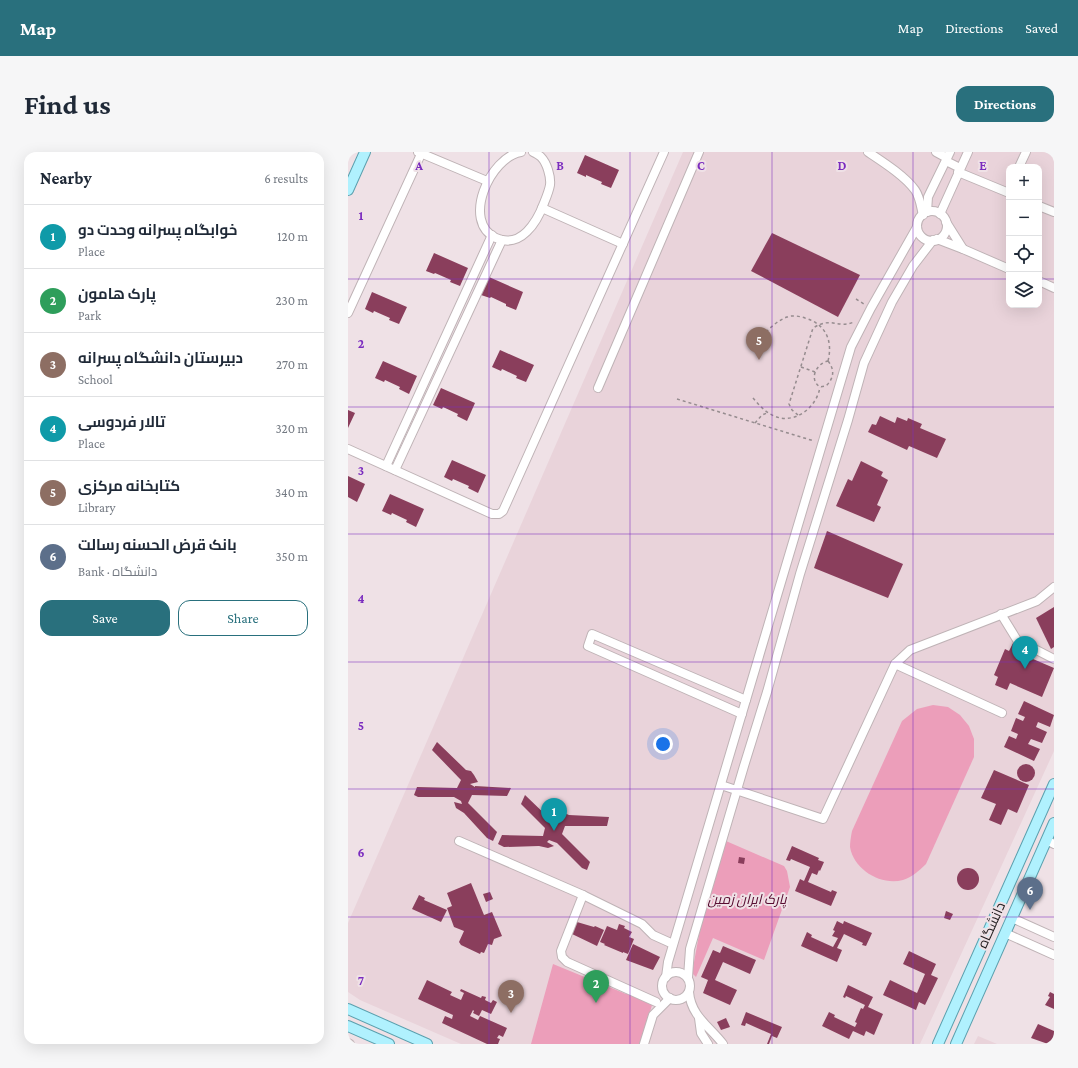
<!DOCTYPE html>
<meta charset="utf-8">
<style>
body{margin:0;font-family:"Crimson Pro",Cairo,serif;background:#f6f6f7;color:#1f2937}
.controls{position:absolute;right:12px;top:12px;display:grid;overflow:hidden;border-radius:8px;box-shadow:0 4px 16px #0002}
.controls button{width:36px;height:36px;display:grid;place-items:center;padding:0;border:0;border-bottom:1px solid #e0e1e3;background:#fff;color:#1f2937;font:20px sans-serif}
.you{position:absolute;left:315px;top:592px;width:14px;height:14px;margin:-10px;border:3px solid #fff;border-radius:50%;background:#1a73e8;box-shadow:0 0 0 6px #1a73e833}
.badge{display:grid;place-items:center;width:26px;height:26px;border-radius:50%;background:#29707d;color:#fff;font-size:13px;font-weight:700}
.pin{position:absolute;translate:-50% -33px;filter:drop-shadow(0 1px 2px #0008)}
.pin::after{content:'';position:absolute;top:21px;width:14px;height:12px;background:inherit;clip-path:polygon(0 0,100% 0,50% 100%)}
.list{margin:0;padding:0;list-style:none}
h2{display:flex;justify-content:space-between;align-items:center;height:52px;margin:0;padding:0 16px;font-size:17px}
h2 small{font-size:13px;font-weight:400;color:#747a83}
.list li{display:grid;grid-template-columns:26px 1fr auto;gap:12px;align-items:center;box-sizing:border-box;height:64px;padding:0 16px;border-top:1px solid #e0e1e3}
.list b{display:block;font-size:15px;white-space:nowrap}
.list p{margin:0;font-size:13px;white-space:nowrap;color:#747a83}
.list em{font-size:13px;font-style:normal;color:#747a83}
.actions{display:flex;gap:8px;padding:12px 16px}
.actions a{flex:1;padding:9px 0;border:1px solid #29707d;border-radius:12px;text-align:center;font-size:14px;color:#29707d}
.actions .main{background:#29707d;color:#fff}
.icon{flex:none;width:22px;height:22px;fill:none;stroke:currentColor;stroke-width:2;stroke-linecap:round;stroke-linejoin:round}
.map{position:relative;flex:none;width:706px;height:892px;overflow:hidden;border-radius:12px}
header{display:flex;align-items:center;gap:24px;box-sizing:border-box;height:56px;padding:0 20px;background:#29707d;color:#fff}
header strong{font-size:19px}
nav{display:flex;gap:22px;margin-inline-start:auto;font-size:14px}
.intro{display:flex;align-items:center;justify-content:space-between;box-sizing:border-box;height:96px;padding:0 24px}
h1{margin:0;font-size:28px}
.button{padding:10px 18px;border-radius:12px;background:#29707d;color:#fff;font-size:14px;font-weight:700}
main{display:flex;gap:24px;padding:0 24px}
aside{flex:1;background:#fff;border-radius:12px;box-shadow:0 4px 16px #0002}
.map>svg:first-child{display:block}
.built{fill:#e9d3da;fill-rule:evenodd}
.green{fill:#ec9eba}
.building{fill:#8a3e5c}
.lines{fill:none;stroke-linecap:round;stroke-linejoin:round}
.minor-casing{stroke:#bfb3b6;stroke-width:10}
.major-casing{stroke:#5ba0ae;stroke-width:12}
.path{stroke:#968c8f;stroke-width:1.5;stroke-dasharray:3 3;stroke-linecap:butt}
.minor{stroke:#fff;stroke-width:8}
.major{stroke:#b0f1fe;stroke-width:10}
.grid{fill:none;stroke:#7b2cbf;stroke-width:1;stroke-opacity:0.55}
.labels{text-anchor:middle;dominant-baseline:central;stroke-width:4;stroke-linejoin:round;paint-order:stroke}
.park-label{font-size:14px;font-style:italic;fill:#580d31;stroke:#efe1e6}
.street-label{font-size:14px;fill:#1f1a1b;stroke:#efe1e6}
.grid-label{font-size:13px;text-anchor:middle;font-weight:bold;fill:#7b2cbf;stroke:#efe1e6;stroke-width:4;stroke-linejoin:round;paint-order:stroke}
</style>
<header>
<strong>Map</strong>
<nav><a>Map</a><a>Directions</a><a>Saved</a></nav>
</header>
<div class="intro"><h1>Find us</h1><a class="button">Directions</a></div>
<main>
<aside>
<h2>Nearby<small>6 results</small></h2>
<ul class="list">
<li><span class="badge" style="background:#0f9aa8">1</span><div><b>خوابگاه پسرانه وحدت دو</b><p>Place</p></div><em>120 m</em></li>
<li><span class="badge" style="background:#2e9e5b">2</span><div><b>پارک هامون</b><p>Park</p></div><em>230 m</em></li>
<li><span class="badge" style="background:#8d6e63">3</span><div><b>دبیرستان دانشگاه پسرانه</b><p>School</p></div><em>270 m</em></li>
<li><span class="badge" style="background:#0f9aa8">4</span><div><b>تالار فردوسی</b><p>Place</p></div><em>320 m</em></li>
<li><span class="badge" style="background:#8d6e63">5</span><div><b>کتابخانه مرکزی</b><p>Library</p></div><em>340 m</em></li>
<li><span class="badge" style="background:#5c6f8a">6</span><div><b>بانک قرض الحسنه رسالت</b><p>Bank · دانشگاه</p></div><em>350 m</em></li>
</ul>
<div class="actions"><a class="main">Save</a><a>Share</a></div>
</aside>
<div class="map">
<svg width="706" height="892" viewBox="0 0 706 892">
<rect width="100%" height="100%" fill="#efe1e6"/>
<g class="built">
<path d="M335,0H706V599L572,892H113L12,848L0,840V771ZM661,15H691V153H661Z"/>
<path d="M630,884L649,892H626Z"/>
</g>
<g class="green">
<path d="M585,553L600,555L612,563L621,574L626,587V605L578,712C571,719 564,725 555,728C533,734 506,718 502,695C502,690 503,684 504,679L554,569L569,557Z"/>
<path d="M378,689L436,714L439,719L442,735L416,808L365,786L348,825L344,821L353,772Z"/>
<path d="M205,812L278,842L280,839L300,849L304,853L293,892H183Z"/>
</g>
<g class="building">
<path d="M237,3L271,18L263,36L253,32L254,30L238,23V25L229,21Z"/>
<path d="M424,81L512,123L490,165L403,119Z"/>
<path d="M86,101L120,116L112,134L102,130L103,128L87,121L86,122L78,119Z"/>
<path d="M141,125L175,140L168,158L158,154V152L143,145L142,146L133,143Z"/>
<path d="M24,140L59,155L51,172L41,168L42,166L26,159L25,161L17,157Z"/>
<path d="M152,198L186,213L178,230L168,226L169,224L154,217L153,219L144,215Z"/>
<path d="M35,209L69,224L61,242L51,237L52,235L37,228L36,230L27,226Z"/>
<path d="M93,236L127,251L119,269L109,264L110,262L95,255L94,257L85,253Z"/>
<path d="M0,258L7,261L0,276Z"/>
<path d="M532,264L547,271L549,265L559,269L560,266L574,272L572,276L598,287L589,306L561,294L559,298L520,280L524,272L528,273Z"/>
<path d="M104,308L138,323L130,341L120,336L121,334L105,327L104,329L96,325Z"/>
<path d="M513,309L535,320L533,324L540,328L529,353L533,355L526,370L488,354L500,327L504,329Z"/>
<path d="M0,324L17,332L9,350L0,345Z"/>
<path d="M42,342L76,357L68,375L58,370L59,368L44,361L43,363L34,359Z"/>
<path d="M479,379L555,412L540,446L466,416Z"/>
<path d="M706,455V495L703,497L688,466Z"/>
<path d="M666,489L682,496L678,504L706,516L694,545L662,531L659,538L647,533L650,525L646,523L657,497L661,499Z"/>
<path d="M676,549L706,563L702,575L690,570L688,575L699,580L694,591L683,587L680,592L692,597L686,609L656,595L661,584L668,587L670,582L663,579L668,566L675,569L677,565L670,562Z"/>
<path d="M89,590L118,618L123,619L126,623L130,630L122,632L127,635V634L163,636L159,644L124,643L120,651L149,680L145,689L139,686L116,661L108,656L106,650L114,652L113,649L106,645H70L66,643L69,635L109,636L113,628L84,598Z"/>
<circle cx="678" cy="621" r="9"/>
<path d="M646,618L681,633L669,661L660,657L653,673L641,668L648,652L633,646Z"/>
<path d="M177,643L202,667V669L207,670L203,663L214,660L221,663L261,665L259,674H217L214,682L242,710L239,718L234,716L209,691L201,688L199,690L206,694L200,696L191,694L156,695L150,692L154,683L195,684L197,676L173,652Z"/>
<path d="M444,694L471,706L470,708L476,710L472,719L471,718L469,723L464,721L460,730L483,740L484,738L489,740L483,754L447,739L452,727L456,729L462,715L443,707L442,709L438,708Z"/>
<path d="M391,705L397,706L396,712L390,711Z"/>
<circle cx="620" cy="727" r="11"/>
<path d="M123,731L136,763L144,760L154,784L146,787L144,793L140,792L136,801L133,800L132,802L113,793L111,790L116,779L106,775L99,756L104,754L99,741Z"/>
<path d="M142,740L145,747L138,750L135,742Z"/>
<path d="M71,743L77,746L76,748L99,758L93,770L64,757Z"/>
<path d="M598,759L605,762L602,768L596,766Z"/>
<path d="M489,769L495,772L496,769L524,781L518,794L514,793L515,791L496,782L489,796L494,798L489,810L453,794L459,780L464,783L463,785L485,795L490,786L484,784L487,779L485,778Z"/>
<path d="M229,770L246,775L247,774L256,778L249,794L224,782Z"/>
<path d="M271,772L277,774L276,776L284,780L281,785L286,787L280,802L275,800V801L256,793L257,792L252,790L259,774L269,778Z"/>
<path d="M285,792L312,805L305,818L278,808Z"/>
<path d="M375,794L408,808L402,822L375,810L367,828L389,838L382,853L355,841L360,828L353,825L365,798L372,801Z"/>
<path d="M561,799L588,812L583,823L590,826L577,853L571,850L568,858L535,843L542,828L569,841L577,822L555,812Z"/>
<path d="M79,828L104,840L102,843L113,848L116,841L112,839L113,837L133,846L134,844L138,845L137,848L143,851L145,848L149,850L143,862L134,858L131,864L125,861L126,859L125,858L122,864L130,868L132,864L159,876L155,885L151,883L149,886L152,887L150,892H139L94,871L97,864L104,867L105,863L70,847Z"/>
<path d="M500,833L525,845L520,855L535,862L526,883L518,879L516,884L505,879L501,887L474,874L481,860L487,863L486,865L507,875L509,871L507,870L513,856L515,857L517,853L498,844L497,846L495,845Z"/>
<path d="M702,840L706,842V857L697,853L702,845L700,844Z"/>
<path d="M398,860L434,875L429,886L424,884L421,892H419L423,882L398,871L397,874L393,873Z"/>
<path d="M378,866L382,875L373,878L369,870Z"/>
<path d="M690,872L706,879V892H700L683,886Z"/>
</g>
<g class="lines">
<defs>
<g id="minor">
<path d="M70,0L139,29"/>
<path d="M173,0C142,5 113,70 148,86C173,97 189,70 196,51C198,46 201,39 202,33C203,25 199,11 193,5C191,3 187,1 185,0"/>
<path d="M520,0C535,10 557,24 567,38C572,45 573,55 575,63"/>
<path d="M588,0L599,6"/>
<path d="M598,9L612,16"/>
<path d="M671,15L678,0"/>
<path d="M610,20L661,41"/>
<path d="M691,54L706,60"/>
<path d="M194,56L275,92"/>
<circle cx="584" cy="74" r="15"/>
<path d="M579,60L580,45L602,0"/>
<path d="M592,62L620,0"/>
<path d="M589,87L615,97L598,70"/>
<path d="M615,97L661,117"/>
<path d="M691,129L706,136"/>
<path d="M0,161L74,0"/>
<path d="M250,236L351,0"/>
<path d="M0,297L144,362H151L155,359L316,0"/>
<path d="M38,314L144,83"/>
<path d="M47,318L154,88"/>
<path d="M653,462L669,488L706,507"/>
<path d="M547,512L654,561"/>
<path d="M394,562L240,494L244,482L398,548"/>
<path d="M373,633L475,667L547,512L562,498L689,449L706,435"/>
<path d="M698,688L706,692"/>
<path d="M111,689L235,743L294,772L305,783L325,792"/>
<path d="M235,743L213,799L214,805L219,810L308,850"/>
<path d="M664,766L706,785"/>
<path d="M657,781L706,803"/>
<circle cx="328" cy="834" r="14"/>
<path d="M318,825L320,810L503,195L523,156L569,75"/>
<path d="M340,825L342,797L396,614L419,540L452,422L500,268L516,211L544,150L565,114L585,88"/>
<path d="M341,840C343,864 361,874 375,892"/>
<path d="M351,866L353,881L360,892"/>
<path d="M0,891L2,892"/>
<path d="M296,892L305,863L322,846"/>
</g>
<g id="major">
<path d="M0,38L17,0"/>
<path d="M0,857L79,892"/>
<path d="M0,874L41,892"/>
<path d="M590,892L706,632"/>
<path d="M608,892L706,671"/>
</g>
</defs>
<use href="#minor" class="minor-casing"/>
<use href="#major" class="major-casing"/>
<g class="path">
<path d="M508,147L516,152"/>
<path d="M418,180C424,174 431,168 439,165C444,163 451,164 457,166C478,172 485,189 480,209"/>
<path d="M480,209C487,218 486,226 478,234L472,235C460,227 469,211 480,209Z"/>
<path d="M453,215L467,220"/>
<path d="M405,246C411,253 417,260 426,264C447,273 469,255 472,235"/>
<path d="M329,247L466,289"/>
<path d="M450,263L444,258L441,252L465,176C484,164 489,177 506,170"/>
<path d="M407,271L414,263L419,261"/>
</g>
<use href="#minor" class="minor"/>
<use href="#major" class="major"/>
</g>
<path class="grid" d="M141,0V892M282,0V892M424,0V892M565,0V892M0,127H661M691,127H706M0,255H706M0,382H706M0,510H706M0,637H706M0,765H706"/>
<g class="labels">
<g class="park-label">
<text x="399" y="747">پارک ایران زمین</text>
</g>
<g class="street-label">
<text transform="translate(643 773) rotate(-66)">دانشگاه</text>
</g>
</g>
<g class="grid-label">
<text x="71" y="18">A</text>
<text x="212" y="18">B</text>
<text x="353" y="18">C</text>
<text x="494" y="18">D</text>
<text x="635" y="18">E</text>
<text x="13" y="68">1</text>
<text x="13" y="196">2</text>
<text x="13" y="323">3</text>
<text x="13" y="451">4</text>
<text x="13" y="578">5</text>
<text x="13" y="705">6</text>
<text x="13" y="833">7</text>
</g>
</svg>
<div class="controls">
<button>+</button>
<button>−</button>
<button><svg class="icon" aria-label="locate" viewBox="0 0 24 24"><circle cx="12" cy="12" r="6"/><path d="M12 2v4M12 18v4M2 12h4M18 12h4"/></svg></button>
<button><svg class="icon" aria-label="layers" viewBox="0 0 24 24"><path d="M12 4l9 5-9 5-9-5zM3 14l9 5 9-5"/></svg></button>
</div>
<div class="you"></div>
<div class="pin badge" style="left:206px;top:679px;background:#0f9aa8">1</div>
<div class="pin badge" style="left:248px;top:851px;background:#2e9e5b">2</div>
<div class="pin badge" style="left:163px;top:861px;background:#8d6e63">3</div>
<div class="pin badge" style="left:677px;top:517px;background:#0f9aa8">4</div>
<div class="pin badge" style="left:411px;top:208px;background:#8d6e63">5</div>
<div class="pin badge" style="left:682px;top:758px;background:#5c6f8a">6</div>
</div>
</main>
